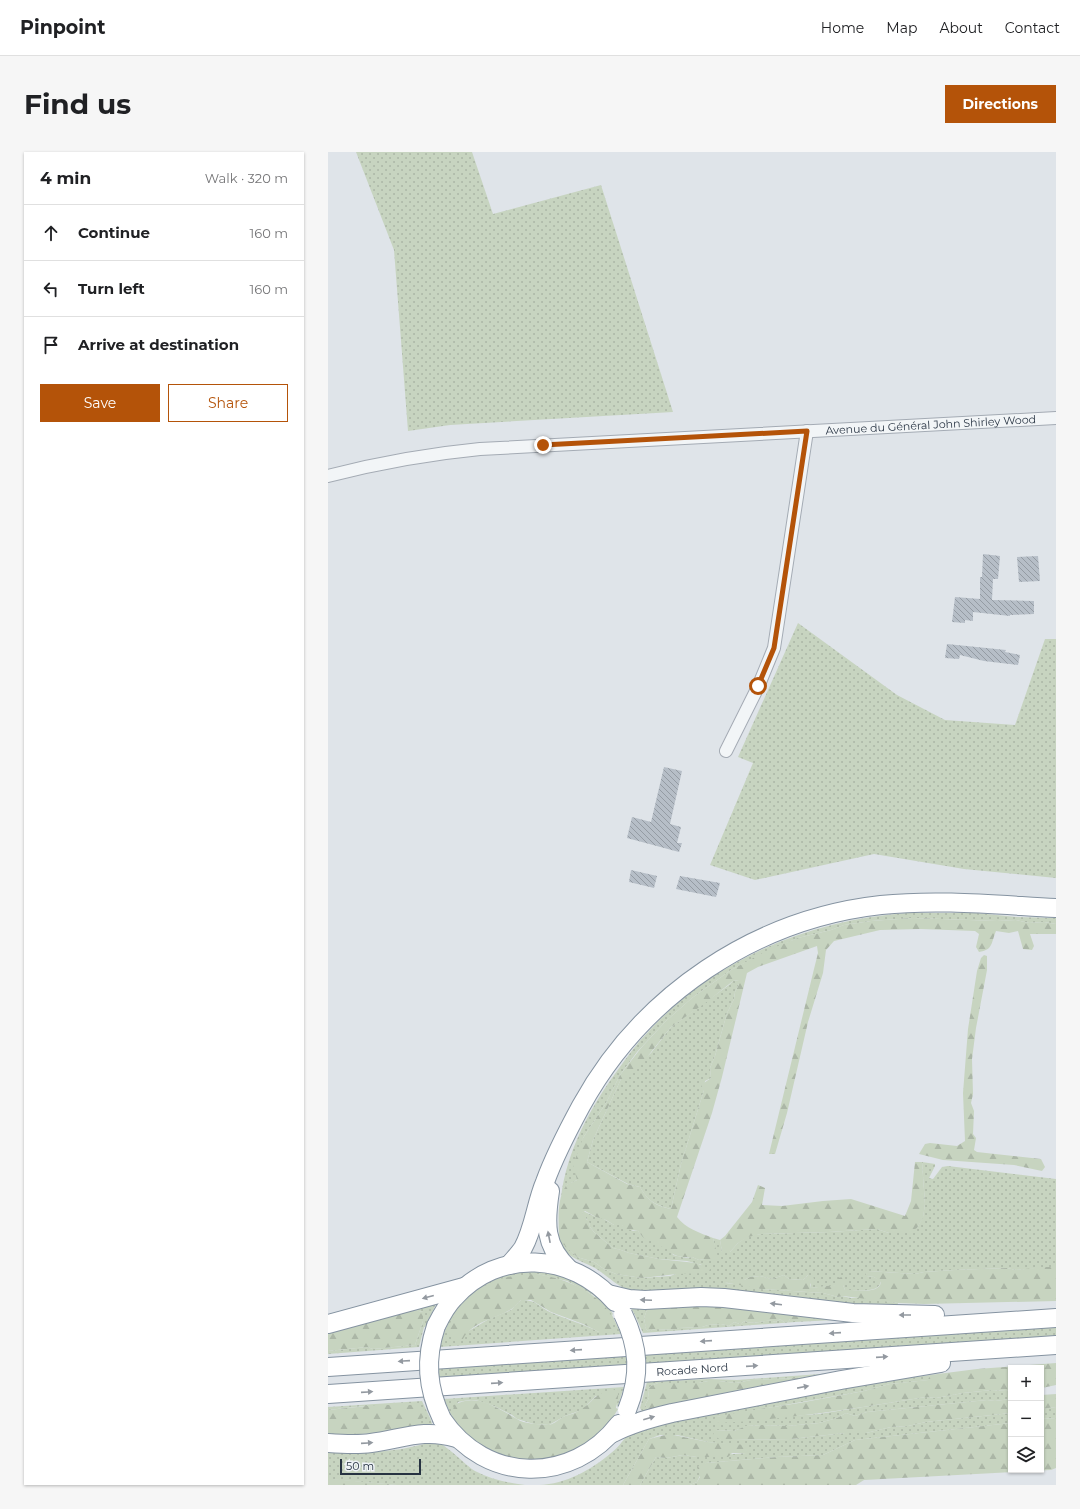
<!DOCTYPE html>
<meta charset="utf-8">
<style>
body{margin:0;font-family:Montserrat,sans-serif;background:#f6f6f6;color:#202124}
.controls{position:absolute;right:12px;bottom:12px;display:grid;overflow:hidden;border-radius:0px;box-shadow:0 1px 3px #0004}
.controls button{width:36px;height:36px;display:grid;place-items:center;padding:0;border:0;border-bottom:1px solid #e0e0e0;background:#fff;color:#202124;font:20px sans-serif}
.scale{position:absolute;left:12px;bottom:10px;width:81px;box-sizing:border-box;padding-left:4px;border:2px solid #273342;border-top:0;font-size:11px;line-height:14px;white-space:nowrap;color:#273342;-webkit-text-stroke:3px #eff3f7;paint-order:stroke}
.stop{position:absolute;width:12px;height:12px;margin:-9px;border:3px solid #b45309;border-radius:50%;background:#fff}
.stop.end{background:#b45309;border-color:#fff;box-shadow:0 1px 4px #0008}
.list{margin:0;padding:0;list-style:none}
h2{display:flex;justify-content:space-between;align-items:center;height:52px;margin:0;padding:0 16px;font-size:17px}
h2 small{font-size:13px;font-weight:400;color:#757577}
.list li{display:grid;grid-template-columns:26px 1fr auto;gap:12px;align-items:center;box-sizing:border-box;height:56px;padding:0 16px;border-top:1px solid #e0e0e0}
.list b{display:block;font-size:15px;white-space:nowrap}
.list em{font-size:13px;font-style:normal;color:#757577}
.actions{display:flex;gap:8px;padding:12px 16px}
.actions a{flex:1;padding:9px 0;border:1px solid #b45309;border-radius:0px;text-align:center;font-size:14px;color:#b45309}
.actions .main{background:#b45309;color:#fff}
.icon{flex:none;width:22px;height:22px;fill:none;stroke:currentColor;stroke-width:2;stroke-linecap:round;stroke-linejoin:round}
.map{position:relative;flex:none;width:728px;height:1333px;overflow:hidden;border-radius:0px}
header{display:flex;align-items:center;gap:24px;box-sizing:border-box;height:56px;padding:0 20px;background:#fff;border-bottom:1px solid #e0e0e0}
header strong{font-size:19px}
nav{display:flex;gap:22px;margin-inline-start:auto;font-size:14px}
.intro{display:flex;align-items:center;justify-content:space-between;box-sizing:border-box;height:96px;padding:0 24px}
h1{margin:0;font-size:28px}
.button{padding:10px 18px;border-radius:0px;background:#b45309;color:#fff;font-size:14px;font-weight:700}
main{display:flex;gap:24px;padding:0 24px}
aside{flex:1;background:#fff;border-radius:0px;box-shadow:0 1px 3px #0004}
.map>svg:first-child{display:block}
.grass{fill:url(#grass-dots);fill-rule:evenodd}
.forest{fill:url(#forest-firs);fill-rule:evenodd}
.building{fill:url(#building-back-hatch)}
.lines{fill:none;stroke-linecap:round;stroke-linejoin:round}
.minor-casing{stroke:#a4abb4;stroke-width:14}
.highway-casing{stroke:#8593a1;stroke-width:20}
.minor{stroke:#f2f5f7;stroke-width:12}
.highway{stroke:#fff;stroke-width:18}
.highway-bridge-casing{stroke:#8593a1;stroke-width:20;stroke-linecap:butt}
.highway-bridge{stroke:#fff;stroke-width:18}
.oneway{fill:#9399a0}
.route{stroke:#b45309;stroke-width:5}
.labels{text-anchor:middle;dominant-baseline:central;stroke-width:3;stroke-linejoin:round;paint-order:stroke}
.street-label{font-size:11px;fill:#273342;stroke:#eff3f7}
</style>
<header>
<strong>Pinpoint</strong>
<nav><a>Home</a><a>Map</a><a>About</a><a>Contact</a></nav>
</header>
<div class="intro"><h1>Find us</h1><a class="button">Directions</a></div>
<main>
<aside>
<h2>4 min<small>Walk · 320 m</small></h2>
<ul class="list">
<li><svg class="icon" aria-label="ahead" viewBox="0 0 24 24"><path d="M12 20V5M6 11l6-6 6 6"/></svg><div><b>Continue</b></div><em>160 m</em></li>
<li><svg class="icon" aria-label="left" viewBox="0 0 24 24"><path d="M17 20v-9H6M10 6l-5 5 5 5"/></svg><div><b>Turn left</b></div><em>160 m</em></li>
<li><svg class="icon" aria-label="arrive" viewBox="0 0 24 24"><path d="M6 21V4h12l-3 4 3 4H6"/></svg><div><b>Arrive at destination</b></div></li>
</ul>
<div class="actions"><a class="main">Save</a><a>Share</a></div>
</aside>
<div class="map">
<svg width="728" height="1333" viewBox="0 0 728 1333">
<defs>
<pattern id="grass-dots" width="8" height="8" patternUnits="userSpaceOnUse"><rect width="8" height="8" fill="#c7d4c0"/><path d="M2 2h.1M6 6h.1" fill="none" stroke="#abb6a6" stroke-width="1.8" stroke-linecap="round"/></pattern>
<pattern id="forest-firs" width="22" height="20" patternUnits="userSpaceOnUse"><rect width="22" height="20" fill="#c7d4c0"/><path d="M5 1l3.5 6h-7zM16 11l3.5 6h-7z" fill="#abb6a6"/></pattern>
<pattern id="building-back-hatch" width="6" height="6" patternUnits="userSpaceOnUse"><rect width="6" height="6" fill="#b6bec7"/><path d="M-1 5l2 2M0 0l6 6M5-1l2 2" fill="none" stroke="#949ba3"/></pattern>
</defs>
<rect width="100%" height="100%" fill="#dfe4e9"/>
<g class="grass">
<path d="M28,0H144L165,62L273,33L345,260L122,273L80,279L66,98Z"/>
<path d="M470,471L569,543L617,568L687,573L717,487H728V726L636,717L546,702L427,728L382,713L425,611L410,605Z"/>
<path d="M579,761H649L688,765L728,766V772L716,770L701,771L688,768L669,769L585,766L543,769L516,773L503,778L470,786L440,799L403,818L364,846L338,869L309,900L292,923L278,951L255,986L249,1028L239,1033L233,1045C239,998 262,956 289,919C299,905 309,891 321,879C388,806 482,768 579,761Z"/>
<path d="M411,828V832L407,840L406,847L399,861L387,904L382,916L383,926L377,929L376,938L353,1012L343,1057C327,1053 320,1049 312,1035L300,1032L259,1010L265,988L293,927L323,901L343,875L401,833L405,829Z"/>
<path d="M594,1010L607,1012V1014L601,1026L605,1027L614,1015L620,1014L728,1027V1115L688,1118L679,1116L626,1118L596,1120L587,1122L540,1119L539,1124L546,1125L553,1129C551,1143 527,1137 517,1138L515,1133L482,1136L483,1131H487L480,1123L475,1128L461,1127L456,1123L444,1127L432,1124L422,1125L416,1128H405L397,1131L419,1133L433,1137L495,1141L510,1145L514,1144L523,1146H539L570,1151L569,1156L534,1154L393,1139H305C290,1136 280,1124 267,1116C258,1111 247,1108 239,1101C235,1097 232,1093 231,1087L249,1105L266,1110L276,1117L288,1122L314,1126L342,1124L374,1113L359,1109L331,1107L301,1101L293,1098L285,1096L266,1080L262,1075L261,1070L254,1061L255,1059L268,1065L274,1066L286,1073H294L305,1079H310L313,1083L342,1096L345,1103L358,1106L364,1105L371,1108L377,1107L387,1096L385,1086L392,1088L394,1100H402L410,1091L420,1084L433,1082L501,1080L549,1077L561,1081L589,1076L595,1065L597,1052Z"/>
<path d="M199,1119C233,1120 266,1132 285,1162L284,1163L293,1182L112,1195C125,1146 150,1126 199,1119ZM209,1122L239,1129L267,1144L271,1180C256,1172 240,1168 224,1161C210,1155 210,1148 193,1148L183,1158L161,1167L139,1180Z"/>
<path d="M364,1150L402,1151L543,1167L545,1169L507,1168L467,1170L315,1181L306,1161L304,1158V1156L306,1153ZM361,1152L403,1153L423,1157L452,1159L482,1162L485,1165L482,1167H462L460,1170H456L452,1167L448,1170C437,1166 425,1174 417,1169L412,1172L406,1170L401,1174L393,1172L380,1173L374,1175L351,1176L346,1178L328,1177L320,1179L318,1177L316,1166L320,1155Z"/>
<path d="M108,1152L97,1175H96L91,1195L0,1202V1199L39,1195L45,1197L87,1193L95,1169V1160L82,1157Z"/>
<path d="M728,1173V1185L111,1227L110,1225V1215Z"/>
<path d="M506,1221H514V1223L339,1256L314,1259L312,1256L319,1230L381,1227L409,1228ZM476,1224L481,1225L482,1227L481,1228L469,1231H448L376,1245L369,1250L325,1257H320L317,1253L321,1246L320,1238L323,1234L330,1231H371L380,1229H391L408,1231L423,1228L470,1226Z"/>
<path d="M602,1223L601,1228L562,1232L536,1239L389,1265L462,1264L491,1262L598,1245L608,1246L635,1241L664,1238L678,1239L683,1238V1247L667,1249L659,1248L539,1260L527,1264L518,1261L509,1266L491,1271L459,1274L434,1273L419,1274L406,1279L387,1278L393,1288L463,1287L517,1281H538L563,1275L580,1274L598,1270L683,1261V1271L527,1288L495,1303L449,1305L378,1311L369,1330L362,1333H312L328,1305L338,1306L355,1303L369,1305L418,1301L398,1292L380,1290L349,1283H332L321,1287L295,1333H211C238,1332 263,1318 283,1301C290,1296 294,1289 300,1283C304,1280 312,1278 317,1275L506,1236Z"/>
<path d="M296,1235L289,1256V1246L268,1244L254,1258L237,1264L221,1273L206,1272L189,1267L184,1263L166,1254L148,1248H141L130,1250L124,1265L116,1247Z"/>
<path d="M94,1249L103,1268L104,1272L102,1273L43,1284H21L70,1277L36,1254L0,1258V1255Z"/>
<path d="M728,1255V1266L713,1267V1257Z"/>
<path d="M101,1291C104,1291 107,1291 110,1291C119,1293 137,1313 147,1319C163,1327 179,1331 197,1333H69L0,1327V1299L39,1301L74,1297Z"/>
</g>
<g class="forest">
<path d="M585,766L669,769L688,768L701,771L716,770L728,772V782H702L706,794L704,798L695,797L690,779L681,781L668,779C663,791 665,798 651,800L648,795L651,782L647,779L593,777L552,778L506,789L498,798L495,821L480,870L459,961L447,1002H441L486,817L490,801L489,794L430,815L419,821L394,925L384,961L349,1065C357,1076 372,1081 385,1086L390,1106L388,1110L377,1107L371,1108L364,1105C357,1106 342,1105 341,1096C335,1096 330,1094 325,1089C318,1089 314,1085 310,1079L297,1077L294,1073H286L278,1068L268,1065L257,1059L254,1061L258,1064V1067L261,1069L262,1075L266,1080L285,1096L293,1098L301,1101L331,1107L368,1111L382,1117L381,1119L376,1121L349,1122L314,1126L288,1122L276,1117L266,1110L249,1105L233,1090L231,1087C231,1071 228,1048 238,1034C240,1031 246,1030 249,1028L245,1013L255,986L278,951L292,923L313,896L338,869L364,846L403,818L440,798L470,786L503,778L516,773L543,769ZM411,828V832L407,840L406,847L399,861L387,904L382,916L383,926L373,933L376,938L353,1012L343,1057C328,1054 320,1049 312,1035L299,1032L259,1010L265,988L293,927H298L312,914L343,875L380,849L405,829Z"/>
<path d="M656,803L659,804V818L648,876L644,907L645,942L643,951L646,959L645,982L648,986L646,998L649,1000L713,1007L717,1015L714,1019L686,1013L615,1008L591,1002L597,992L602,991L629,994L637,989L635,941L640,877L649,819L653,806Z"/>
<path d="M587,1010H594L597,1052L595,1066L589,1076L579,1081H561L549,1077L501,1080L433,1082L420,1085L410,1091L402,1100H394L392,1088L397,1084L424,1050L430,1033L437,1036L434,1053L454,1054L495,1049L523,1047L577,1064L583,1049Z"/>
<path d="M716,1115H728V1149L596,1152L570,1151L515,1144L510,1145L495,1141L433,1137L395,1130L405,1128H416L422,1125L432,1124L444,1127L456,1123L461,1127L475,1128L480,1123H483L488,1128V1131H483L482,1133V1136L508,1133L510,1126L514,1125L516,1127L515,1133L517,1138C527,1137 551,1143 553,1130L546,1125L539,1124L537,1121L540,1119L587,1122L596,1120L626,1118L679,1116L688,1118Z"/>
<path d="M209,1122C235,1127 258,1134 276,1154C283,1161 287,1169 284,1179L271,1180L255,1172L223,1160L203,1148H193C190,1151 186,1156 182,1158C166,1167 144,1170 135,1187L126,1188L119,1179C128,1154 150,1133 176,1126C186,1123 198,1123 209,1122Z"/>
<path d="M373,1152L486,1165L482,1167H462L460,1170H456L452,1167L448,1170C437,1166 425,1174 417,1169L412,1172L406,1170L401,1174L393,1172L380,1173L374,1175L351,1176L347,1178L328,1177L320,1179L318,1177L316,1166L320,1155Z"/>
<path d="M82,1157L95,1160V1169L87,1193L45,1197L39,1195L0,1199V1179Z"/>
<path d="M728,1211V1233L714,1236L713,1235V1216H683V1238L678,1239L664,1238L635,1241L608,1246L598,1245C528,1256 458,1268 388,1271L385,1268L389,1265L401,1262L471,1251L536,1239L562,1232L600,1228L602,1223L649,1217Z"/>
<path d="M476,1224L481,1225L482,1227L463,1230L448,1231L396,1241L376,1245L369,1250L325,1257H320L317,1253L321,1246L320,1238L323,1234L330,1231H371L380,1229H391L408,1231L423,1228L470,1226Z"/>
<path d="M285,1237L290,1240C291,1243 289,1252 288,1256L290,1257L281,1272L254,1296L216,1310L182,1307L149,1292L126,1270L124,1265L126,1253C148,1240 170,1256 189,1267C196,1272 210,1272 219,1273C225,1273 230,1268 235,1265C241,1262 247,1262 252,1258C267,1249 265,1242 285,1237Z"/>
<path d="M728,1242V1255L713,1257V1243Z"/>
<path d="M683,1247V1261L598,1270L580,1274L563,1275L538,1281H517L463,1287L400,1288H393L385,1283L387,1278L406,1279L418,1274L434,1273L459,1274L491,1271L509,1266L518,1261L527,1264L539,1260L659,1248L667,1249Z"/>
<path d="M49,1253H88L91,1256L96,1263L95,1266L90,1268L87,1273C58,1280 30,1284 0,1283V1258Z"/>
<path d="M728,1266V1316L723,1318L536,1328L528,1333H362L369,1330L372,1325L369,1315L378,1311L449,1305L495,1303L527,1288L683,1271V1318H713V1267Z"/>
<path d="M341,1282L380,1290L418,1293L421,1297L418,1301H404L400,1305H369L355,1303L338,1306L328,1305L312,1333H295L321,1287Z"/>
<path d="M0,1327H5L69,1333H0Z"/>
</g>
<g class="building">
<path d="M655,402L672,404L670,427H665L664,448L706,449V462L682,463V464L645,460V469L637,468V471L624,470L627,445L652,447V425H654Z"/>
<path d="M710,404L712,429L691,430L689,405Z"/>
<path d="M619,492L678,498L677,500L692,503L690,513L656,509L632,503L631,507L617,506Z"/>
<path d="M336,615L354,619L342,672L353,675L349,691H354L351,700L299,686L304,665L323,670Z"/>
<path d="M303,718L329,724L326,736L301,730Z"/>
<path d="M352,724L392,731L388,745L348,737Z"/>
</g>
<g class="lines">
<defs>
<g id="minor">
<path id="s1" d="M0,324C50,311 100,302 152,297L728,266"/>
<path d="M398,599L430,535L446,496L479,279"/>
</g>
<g id="highway">
<path d="M222,1039C217,1071 216,1094 241,1117"/>
<path d="M181,1113C186,1107 191,1102 195,1096C206,1076 208,1051 217,1030C226,1005 240,978 253,954C314,843 427,767 553,753C611,747 670,753 728,756"/>
<path d="M280,1142L301,1147L317,1148L373,1145L396,1146L525,1161L607,1163"/>
<path d="M0,1172L136,1135"/>
<path d="M108,1174C113,1164 118,1154 126,1146C170,1096 244,1100 287,1150"/>
<path d="M0,1215L728,1166"/>
<path id="s2" d="M0,1242L728,1193"/>
<path d="M114,1267C158,1332 244,1333 291,1272"/>
<path d="M285,1281C304,1271 323,1266 344,1261L513,1228L613,1211"/>
<path d="M0,1291C14,1292 29,1293 43,1291C74,1287 96,1276 128,1286"/>
</g>
</defs>
<use href="#minor" class="minor-casing"/>
<use href="#highway" class="highway-casing"/>
<use href="#minor" class="minor"/>
<use href="#highway" class="highway"/>
<defs>
<g id="highway-bridge">
<path d="M295,1162C311,1195 313,1223 299,1258"/>
<path d="M108,1174C97,1207 99,1236 114,1267"/>
</g>
</defs>
<use href="#highway-bridge" class="highway-bridge-casing"/>
<use href="#highway-bridge" class="highway-bridge"/>
</g>
<defs><path id="oneway-solid" d="M-6-.8H1V-3.2L6.5 0L1 3.2V.8H-6Z"/></defs>
<g class="oneway">
<use href="#oneway-solid" transform="translate(221 1085) rotate(-101)"/>
<use href="#oneway-solid" transform="translate(100 1145) rotate(165)"/>
<use href="#oneway-solid" transform="translate(318 1148) rotate(-178)"/>
<use href="#oneway-solid" transform="translate(448 1152) rotate(-173)"/>
<use href="#oneway-solid" transform="translate(577 1163) rotate(-180)"/>
<use href="#oneway-solid" transform="translate(507 1181) rotate(176)"/>
<use href="#oneway-solid" transform="translate(378 1189) rotate(176)"/>
<use href="#oneway-solid" transform="translate(248 1198) rotate(176)"/>
<use href="#oneway-solid" transform="translate(554 1205) rotate(-4)"/>
<use href="#oneway-solid" transform="translate(76 1209) rotate(176)"/>
<use href="#oneway-solid" transform="translate(424 1214) rotate(-4)"/>
<use href="#oneway-solid" transform="translate(169 1231) rotate(-4)"/>
<use href="#oneway-solid" transform="translate(475 1235) rotate(-11)"/>
<use href="#oneway-solid" transform="translate(39 1240) rotate(-4)"/>
<use href="#oneway-solid" transform="translate(321 1266) rotate(-16)"/>
<use href="#oneway-solid" transform="translate(39 1291) rotate(-4)"/>
</g>
<g class="lines">
<path class="route" d="M215,293L479,279L446,496L430,534"/>
</g>
<g class="labels">
<g class="street-label">
<text stroke="none"><textPath href="#s1" startOffset="606">Avenue du Général John Shirley Wood</textPath></text>
<text stroke="none"><textPath href="#s2" startOffset="365">Rocade Nord</textPath></text>
</g>
</g>
</svg>
<div class="controls">
<button>+</button>
<button>−</button>
<button><svg class="icon" aria-label="layers" viewBox="0 0 24 24"><path d="M12 4l9 5-9 5-9-5zM3 14l9 5 9-5"/></svg></button>
</div>
<div class="scale">50 m</div>
<div class="stop" style="left:430px;top:534px"></div>
<div class="stop end" style="left:215px;top:293px"></div>
</div>
</main>
